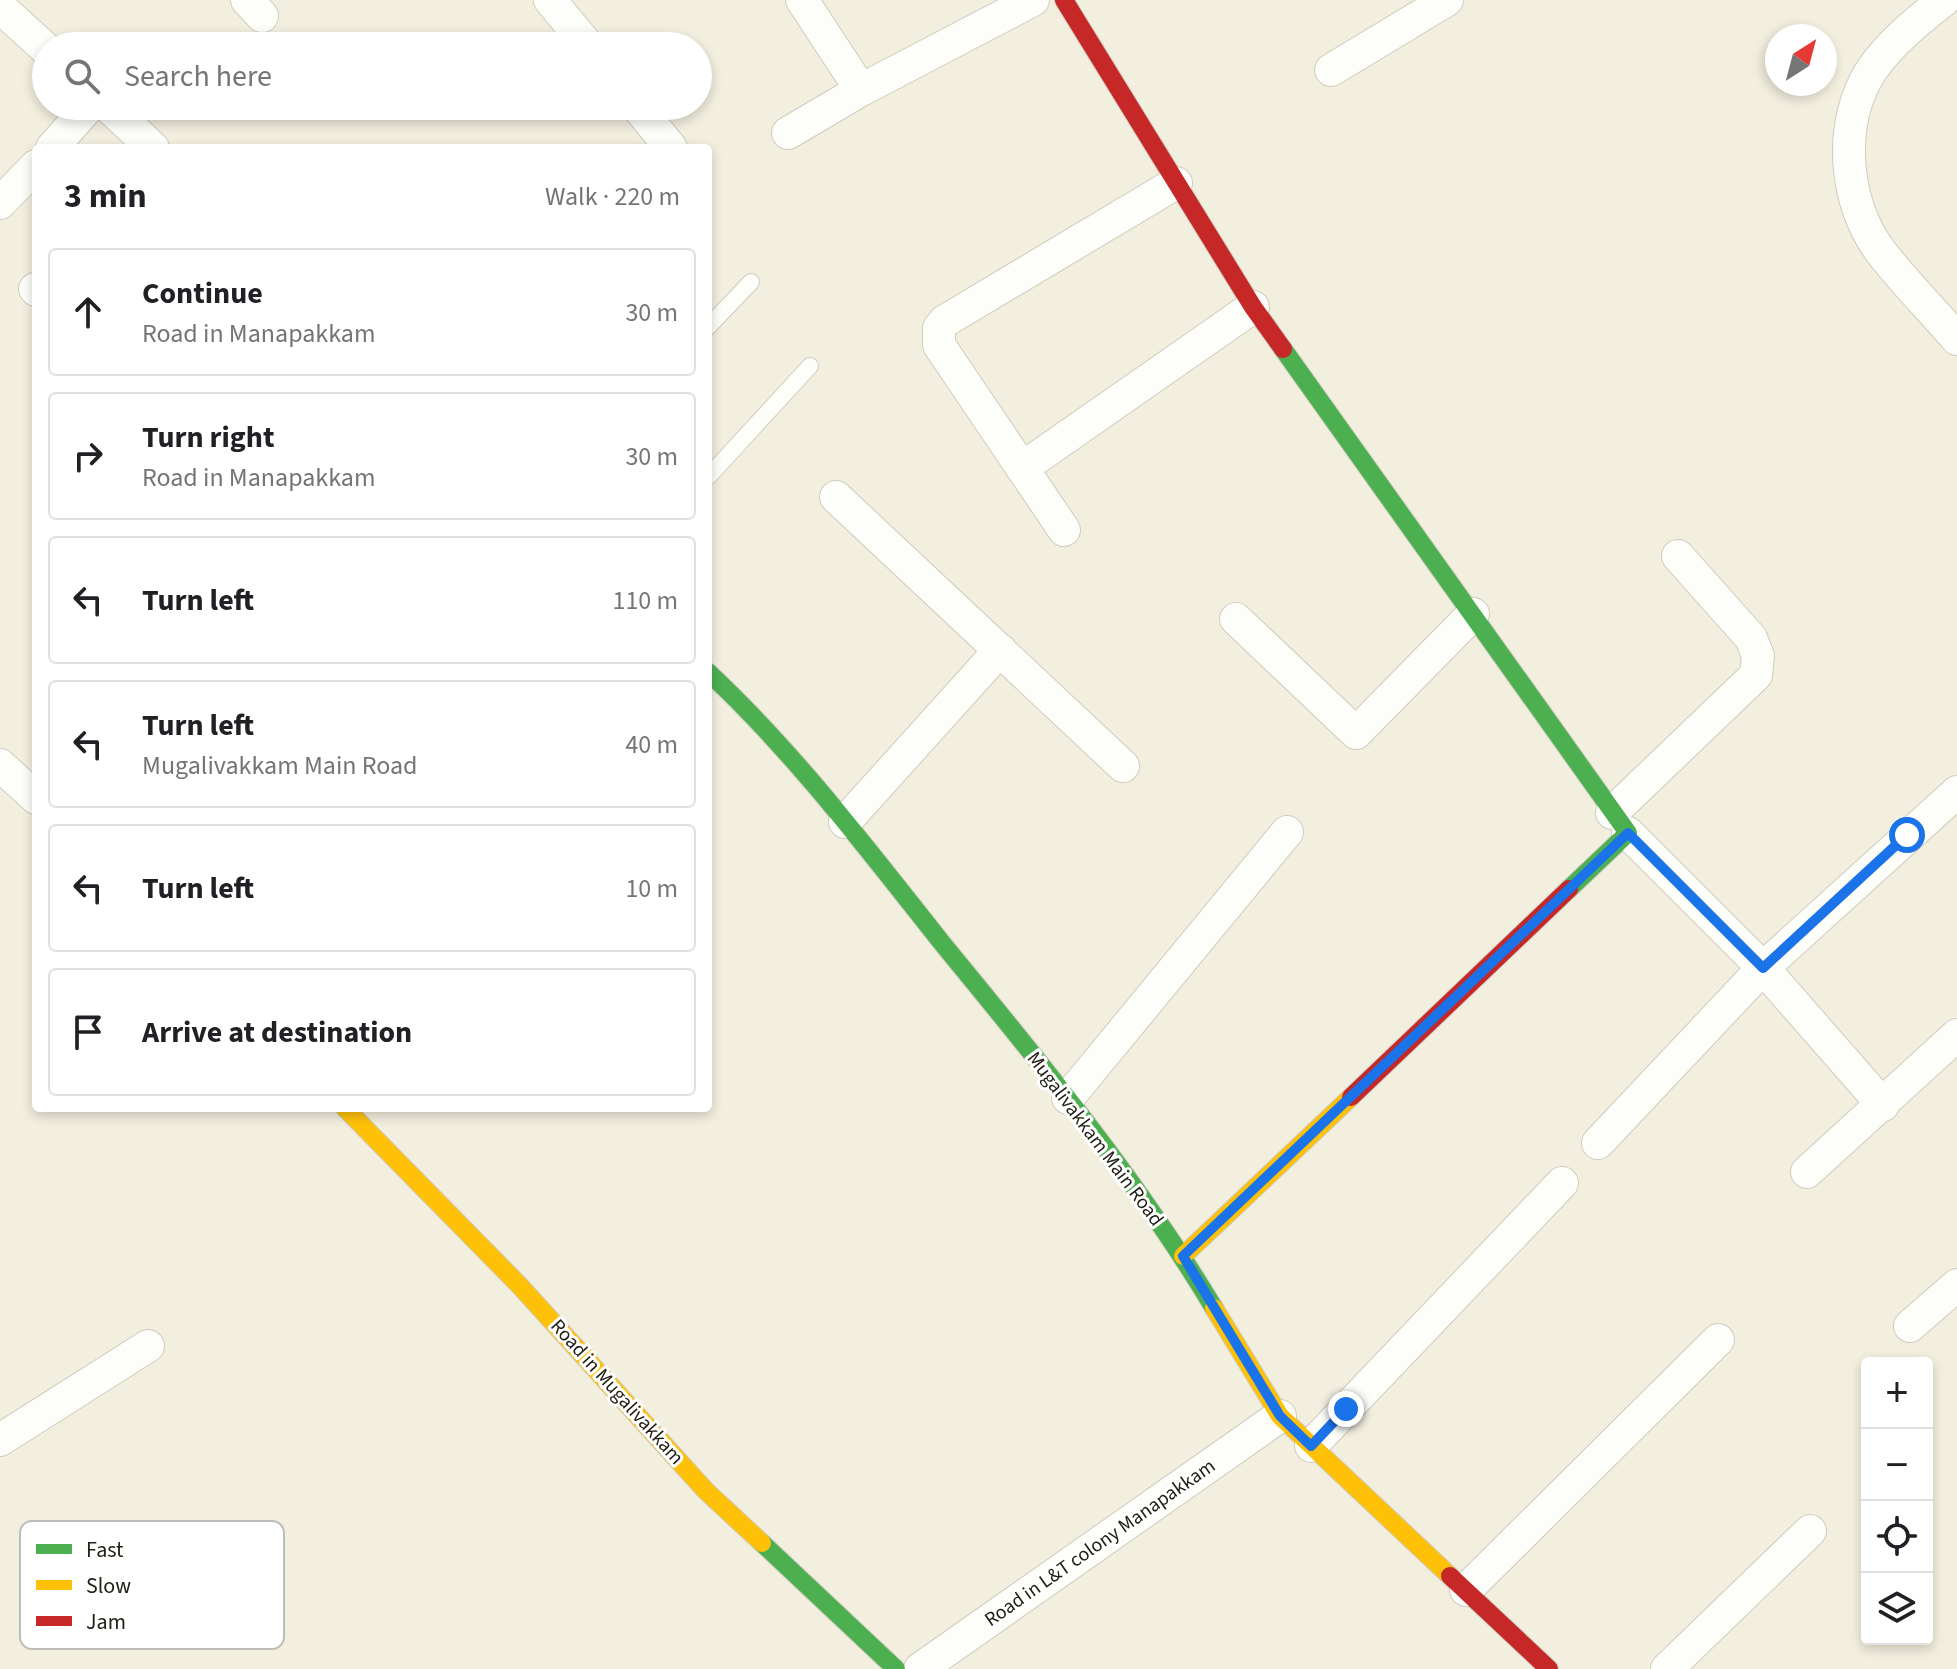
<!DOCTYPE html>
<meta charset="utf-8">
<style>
body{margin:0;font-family:"Source Sans 3",sans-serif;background:#f6f6f6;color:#202124}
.controls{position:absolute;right:24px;bottom:24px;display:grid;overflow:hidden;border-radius:8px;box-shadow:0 4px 12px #0003}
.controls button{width:72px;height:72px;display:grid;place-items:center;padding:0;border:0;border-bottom:2px solid #e0e0e0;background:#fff;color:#202124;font:40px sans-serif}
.compass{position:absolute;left:1765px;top:24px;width:72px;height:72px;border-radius:50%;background:#fff;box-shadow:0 4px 12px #0003;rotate:36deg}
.stop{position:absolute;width:24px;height:24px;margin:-18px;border:6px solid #1a73e8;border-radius:50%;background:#fff}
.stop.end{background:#1a73e8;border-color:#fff;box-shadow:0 2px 8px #0008}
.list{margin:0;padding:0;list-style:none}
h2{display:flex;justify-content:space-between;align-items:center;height:104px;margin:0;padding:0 32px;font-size:34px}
h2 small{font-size:26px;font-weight:400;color:#757577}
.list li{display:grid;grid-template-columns:52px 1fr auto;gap:24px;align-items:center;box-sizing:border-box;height:128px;margin:0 16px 16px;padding:0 16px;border:2px solid #e0e0e0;border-radius:8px}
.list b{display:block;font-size:30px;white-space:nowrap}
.list p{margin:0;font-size:26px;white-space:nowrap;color:#757577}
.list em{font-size:26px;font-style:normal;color:#757577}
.icon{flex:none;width:44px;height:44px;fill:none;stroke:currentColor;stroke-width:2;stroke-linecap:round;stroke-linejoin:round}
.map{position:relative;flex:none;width:1957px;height:1669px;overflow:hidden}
.search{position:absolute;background:#fff;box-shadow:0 4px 12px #0003;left:32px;top:32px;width:680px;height:88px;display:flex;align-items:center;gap:20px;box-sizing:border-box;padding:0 28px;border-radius:44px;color:#757577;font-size:30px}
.panel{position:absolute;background:#fff;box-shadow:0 4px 12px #0003;left:32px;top:144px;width:680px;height:968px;border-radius:8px}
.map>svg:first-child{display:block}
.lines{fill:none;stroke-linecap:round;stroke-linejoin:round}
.lane-casing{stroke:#cfcbbf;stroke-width:18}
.street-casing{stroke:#cfcbbf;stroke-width:34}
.fast-casing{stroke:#cfcbbf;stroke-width:20}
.slow-casing{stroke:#cfcbbf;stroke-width:20}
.jam-casing{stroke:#cfcbbf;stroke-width:20}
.lane{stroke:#fdfdfa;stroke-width:16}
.street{stroke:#fdfdfa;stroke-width:32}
.fast{stroke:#4caf50;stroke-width:18}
.slow{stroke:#ffc107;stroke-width:18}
.jam{stroke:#c62828;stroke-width:18}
.route{stroke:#1a73e8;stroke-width:10}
.labels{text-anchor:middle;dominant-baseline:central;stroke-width:6;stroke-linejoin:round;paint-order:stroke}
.street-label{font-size:20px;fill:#232016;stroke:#fff}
.key{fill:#fff;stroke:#bdbcb9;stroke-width:2}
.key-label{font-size:22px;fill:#232016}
</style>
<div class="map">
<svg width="1957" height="1669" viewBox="0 0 1957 1669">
<rect width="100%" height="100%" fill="#f3efdf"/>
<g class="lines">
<defs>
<g id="lane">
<path d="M708,327L751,282"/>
<path d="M708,477L810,366"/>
</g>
<g id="street">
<path d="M247,0L262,16"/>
<path d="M550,0L588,46"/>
<path d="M802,0L861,90L1033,0"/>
<path d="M1944,0C1919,20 1892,41 1873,68C1837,121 1843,202 1881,252C1904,282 1932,310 1957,339"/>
<path d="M0,7L46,49"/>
<path d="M1331,70L1447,0"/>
<path d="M108,106L153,148"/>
<path d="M637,106L671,148"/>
<path d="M788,133L861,90"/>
<path d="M52,148L89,106"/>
<path d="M0,203L36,166"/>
<path d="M35,289L36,290"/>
<path d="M1022,468L1253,307"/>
<path d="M836,497L1123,766"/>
<path d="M1064,530L939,345V328L945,321L1176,183"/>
<path d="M1236,619L1356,733L1473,614"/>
<path d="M0,765L36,798"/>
<path d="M1612,813L1756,675L1758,656L1751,638L1678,556"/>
<path d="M845,822L1000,650"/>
<path d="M1628,833L1763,968L1883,1105"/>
<path d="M1068,1098L1287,832"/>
<path d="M1598,1143L1763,968L1957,792"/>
<path d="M1807,1172L1957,1035"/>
<path d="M1910,1326L1957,1285"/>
<path d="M0,1440L148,1346"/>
<path d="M1311,1446L1562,1183"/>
<path d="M1466,1590L1718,1340"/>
<path d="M920,1669L1280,1416"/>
<path d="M1667,1669L1810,1531"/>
</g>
<g id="fast">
<path d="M1283,349L1628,833L1569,889"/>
<path d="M708,672C795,753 868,850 942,943C1038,1060 1136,1178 1214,1308"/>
<path d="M762,1543L896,1669"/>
</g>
<g id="slow">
<path d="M345,1108L520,1286L706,1491L762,1543"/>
<path d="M1183,1256L1351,1097"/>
<path d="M1214,1308L1280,1416L1450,1576"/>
</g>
<g id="jam">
<path d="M1064,0L1253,307L1283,349"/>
<path d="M1351,1097L1569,889"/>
<path d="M1450,1576L1549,1669"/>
</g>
</defs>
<use href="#lane" class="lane-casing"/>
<use href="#street" class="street-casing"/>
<use href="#fast" class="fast-casing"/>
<use href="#slow" class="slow-casing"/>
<use href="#jam" class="jam-casing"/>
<use href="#lane" class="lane"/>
<use href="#street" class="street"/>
<use href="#fast" class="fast"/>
<use href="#slow" class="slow"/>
<use href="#jam" class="jam"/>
</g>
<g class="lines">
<path class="route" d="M1346,1409L1311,1446L1280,1416L1183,1256L1628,833L1763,968L1907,835"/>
</g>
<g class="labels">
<g class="street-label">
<text transform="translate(1095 1139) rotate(53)">Mugalivakkam Main Road</text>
<text transform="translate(617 1392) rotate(48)">Road in Mugalivakkam</text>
<text transform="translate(1100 1543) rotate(-35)">Road in L&amp;T colony Manapakkam</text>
</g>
</g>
<rect x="20" y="1521" width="264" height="128" rx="12" class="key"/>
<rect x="36" y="1544" width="36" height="10" fill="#4caf50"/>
<rect x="36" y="1580" width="36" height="10" fill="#ffc107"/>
<rect x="36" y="1616" width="36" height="10" fill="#c62828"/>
<g class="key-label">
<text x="86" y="1557">Fast</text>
<text x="86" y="1593">Slow</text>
<text x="86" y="1629">Jam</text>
</g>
</svg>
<div class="controls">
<button>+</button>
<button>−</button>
<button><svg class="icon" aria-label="locate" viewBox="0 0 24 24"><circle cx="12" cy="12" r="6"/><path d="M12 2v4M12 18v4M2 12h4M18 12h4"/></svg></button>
<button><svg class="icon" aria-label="layers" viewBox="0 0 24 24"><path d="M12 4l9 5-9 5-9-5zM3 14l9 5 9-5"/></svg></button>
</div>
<svg class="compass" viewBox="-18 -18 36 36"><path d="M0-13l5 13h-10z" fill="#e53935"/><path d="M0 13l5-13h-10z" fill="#757577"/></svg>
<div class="stop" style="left:1907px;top:835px"></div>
<div class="stop end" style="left:1346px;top:1409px"></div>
<div class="search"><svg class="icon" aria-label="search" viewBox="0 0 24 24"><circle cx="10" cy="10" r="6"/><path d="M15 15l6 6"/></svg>Search here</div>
<section class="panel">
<h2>3 min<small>Walk · 220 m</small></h2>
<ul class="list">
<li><svg class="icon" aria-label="ahead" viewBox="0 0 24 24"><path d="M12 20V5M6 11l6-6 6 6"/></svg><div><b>Continue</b><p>Road in Manapakkam</p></div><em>30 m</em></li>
<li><svg class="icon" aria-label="right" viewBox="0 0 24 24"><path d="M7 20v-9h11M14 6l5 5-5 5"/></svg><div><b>Turn right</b><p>Road in Manapakkam</p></div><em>30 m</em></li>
<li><svg class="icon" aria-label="left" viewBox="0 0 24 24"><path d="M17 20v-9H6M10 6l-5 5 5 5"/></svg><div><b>Turn left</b></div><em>110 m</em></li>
<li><svg class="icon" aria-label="left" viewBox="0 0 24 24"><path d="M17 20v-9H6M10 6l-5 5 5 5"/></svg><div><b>Turn left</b><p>Mugalivakkam Main Road</p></div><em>40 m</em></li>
<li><svg class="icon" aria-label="left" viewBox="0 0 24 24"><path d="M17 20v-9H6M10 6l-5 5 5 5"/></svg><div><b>Turn left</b></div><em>10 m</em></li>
<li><svg class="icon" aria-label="arrive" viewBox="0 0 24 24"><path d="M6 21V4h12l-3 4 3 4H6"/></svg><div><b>Arrive at destination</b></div></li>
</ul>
</section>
</div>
